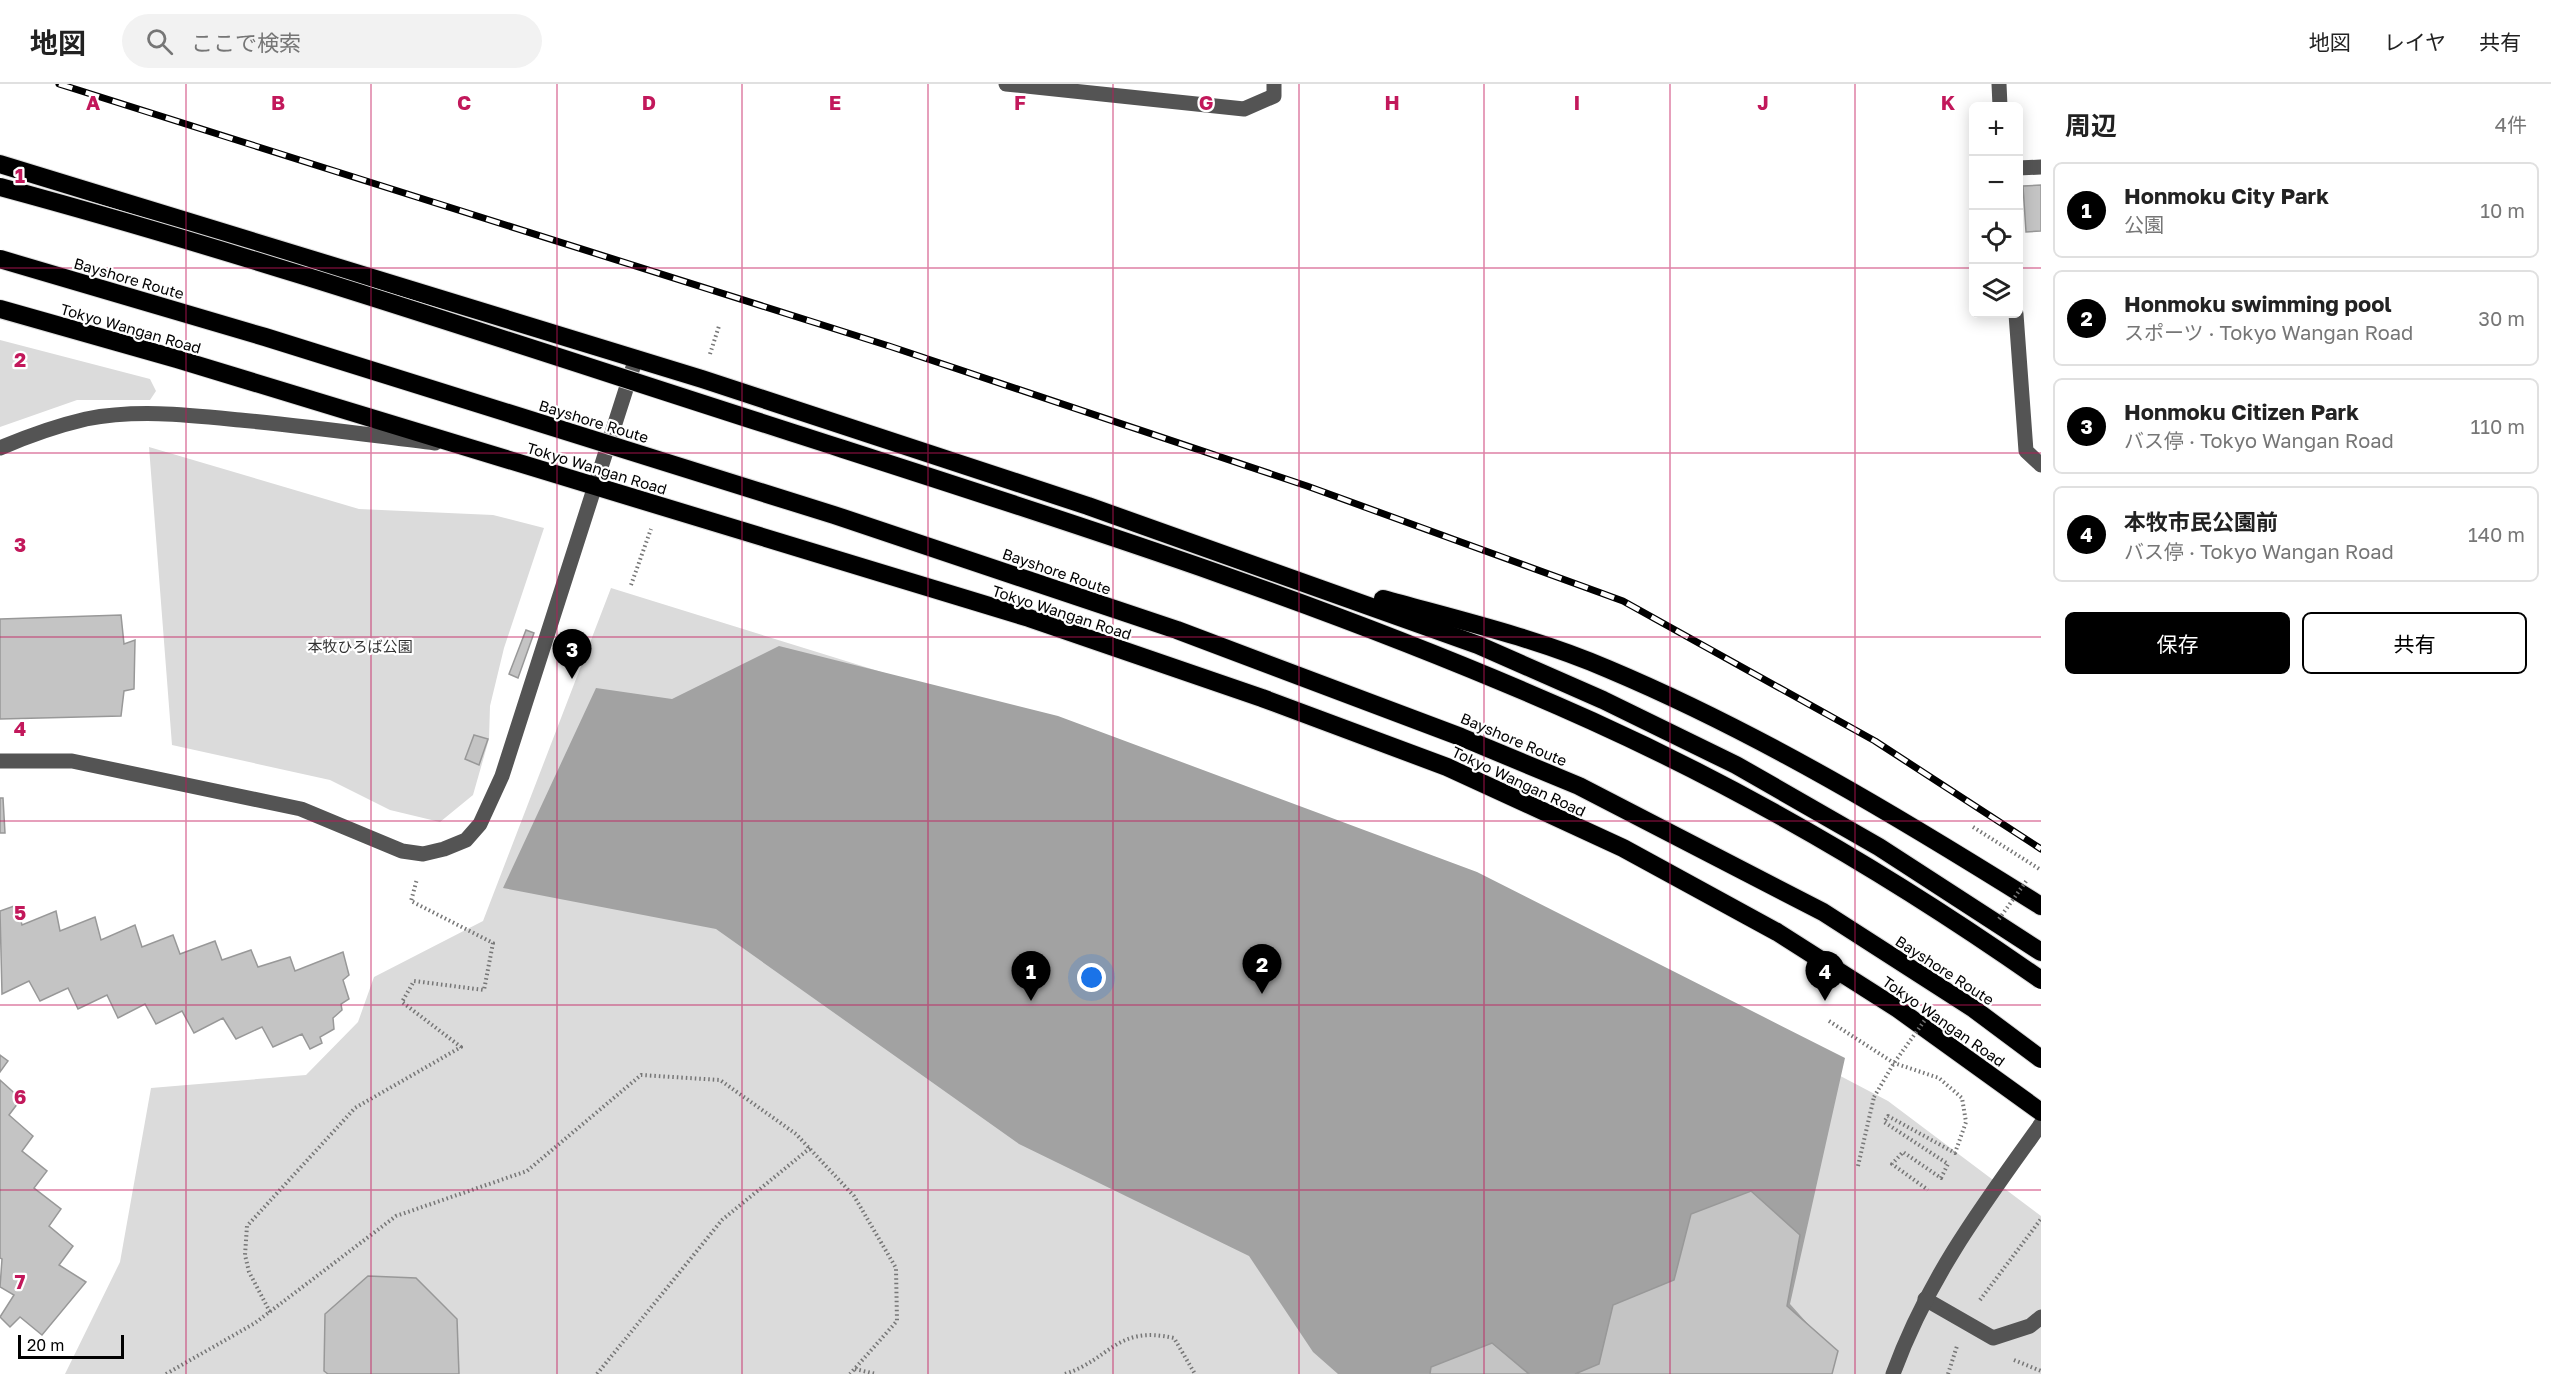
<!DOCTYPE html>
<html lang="ja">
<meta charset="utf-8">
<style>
body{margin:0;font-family:"Golos Text","Noto Sans JP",sans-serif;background:#f2f2f2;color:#222}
.controls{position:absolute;right:18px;top:18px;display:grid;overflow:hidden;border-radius:9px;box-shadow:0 3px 15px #0003}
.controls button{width:54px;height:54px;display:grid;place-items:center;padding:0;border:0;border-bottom:2px solid #e0e0e0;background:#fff;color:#222;font:30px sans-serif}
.scale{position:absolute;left:18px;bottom:15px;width:106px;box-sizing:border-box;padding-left:6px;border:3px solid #000;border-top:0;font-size:16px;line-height:21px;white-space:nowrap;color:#000;-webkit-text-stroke:4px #fff;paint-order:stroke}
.you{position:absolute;left:1092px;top:894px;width:21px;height:21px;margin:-15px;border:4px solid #fff;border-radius:50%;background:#1a73e8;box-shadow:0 0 0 9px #1a73e833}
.badge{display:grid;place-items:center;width:39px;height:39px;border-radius:50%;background:#000;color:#fff;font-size:20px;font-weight:700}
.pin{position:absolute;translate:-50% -50px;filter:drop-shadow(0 2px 3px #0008)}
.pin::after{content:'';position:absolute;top:32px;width:21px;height:18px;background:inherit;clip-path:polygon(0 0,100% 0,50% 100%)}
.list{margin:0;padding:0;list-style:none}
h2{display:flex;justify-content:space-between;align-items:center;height:78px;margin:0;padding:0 24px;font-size:26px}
h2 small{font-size:20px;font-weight:400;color:#767676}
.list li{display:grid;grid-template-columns:39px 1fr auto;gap:18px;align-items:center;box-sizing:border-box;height:96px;margin:0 12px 12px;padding:0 12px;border:2px solid #e0e0e0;border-radius:9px}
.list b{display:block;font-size:22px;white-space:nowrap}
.list p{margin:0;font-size:20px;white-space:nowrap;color:#767676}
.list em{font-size:20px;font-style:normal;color:#767676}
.actions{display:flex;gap:12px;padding:18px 24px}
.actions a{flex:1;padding:14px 0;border:2px solid #000;border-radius:9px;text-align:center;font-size:21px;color:#000}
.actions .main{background:#000;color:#fff}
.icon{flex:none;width:33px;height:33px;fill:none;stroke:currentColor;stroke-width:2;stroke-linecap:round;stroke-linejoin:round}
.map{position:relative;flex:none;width:2041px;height:1290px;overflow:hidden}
header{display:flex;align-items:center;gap:36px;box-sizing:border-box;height:84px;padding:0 30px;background:#fff;border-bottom:2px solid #e0e0e0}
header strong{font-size:28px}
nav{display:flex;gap:33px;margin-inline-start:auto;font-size:21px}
.search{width:420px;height:54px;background:#f2f2f2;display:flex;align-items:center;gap:15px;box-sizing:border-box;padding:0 21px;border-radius:33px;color:#767676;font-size:22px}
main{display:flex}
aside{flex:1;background:#fff}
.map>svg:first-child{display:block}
.green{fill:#dbdbdb}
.water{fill:#a2a2a2}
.building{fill:#c4c4c4;stroke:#989898;stroke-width:1.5}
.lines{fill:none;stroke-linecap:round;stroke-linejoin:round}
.highway-casing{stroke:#dbdbdb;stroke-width:20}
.path{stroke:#767676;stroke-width:4;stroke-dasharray:1.5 3;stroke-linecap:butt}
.minor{stroke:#545454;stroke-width:15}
.highway{stroke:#000;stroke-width:18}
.rail-casing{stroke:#000;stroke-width:7}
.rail{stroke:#fff;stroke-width:4.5;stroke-dasharray:14;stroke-linecap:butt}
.highway-bridge-casing{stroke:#dbdbdb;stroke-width:20;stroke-linecap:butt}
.path-bridge{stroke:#767676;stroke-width:4;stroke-dasharray:1.5 3;stroke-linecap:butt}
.highway-bridge{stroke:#000;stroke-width:18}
.grid{fill:none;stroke:#c2185b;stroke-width:1.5;stroke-opacity:0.55}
.labels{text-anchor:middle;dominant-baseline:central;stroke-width:4.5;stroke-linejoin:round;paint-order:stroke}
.street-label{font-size:15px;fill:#000;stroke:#fff}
.park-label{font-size:15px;fill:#323232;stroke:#fff}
.grid-label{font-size:20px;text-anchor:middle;font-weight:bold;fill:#c2185b;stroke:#fff;stroke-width:4.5;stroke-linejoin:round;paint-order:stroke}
</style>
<header>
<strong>地図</strong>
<div class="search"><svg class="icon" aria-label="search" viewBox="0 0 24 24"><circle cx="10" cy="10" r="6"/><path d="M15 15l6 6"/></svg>ここで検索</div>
<nav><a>地図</a><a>レイヤ</a><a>共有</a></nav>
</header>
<main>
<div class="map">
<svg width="2041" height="1290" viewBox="0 0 2041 1290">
<rect width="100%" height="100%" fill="#fff"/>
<g class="green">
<path d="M0,256L150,295L156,307L150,316H77L0,343Z"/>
<path d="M149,363L359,425L493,431L544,444L504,564L490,622L489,655L473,711L440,738L390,726L330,696L172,661Z"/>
<path d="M611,504L1078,649L1503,815L1888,1017L2041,1132V1290H65L120,1178L151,1004L306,991L358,938L374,893L483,837Z"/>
</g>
<path class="water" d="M779,562L1058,632L1477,788L1845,974L1790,1220L1833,1268L1829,1290H1338L1313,1268L1249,1172L1019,1060L716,845L503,804L596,604L672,615Z"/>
<g class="building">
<path d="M2041,101V147L2026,148L2023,102Z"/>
<path d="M121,531L124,560L135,556L134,605L124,607L121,632L0,635V535Z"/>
<path d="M526,546L534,549L518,594L509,590Z"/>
<path d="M474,651L488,655L479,681L465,675Z"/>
<path d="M0,714H3L5,749H0Z"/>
<path d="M17,821L22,841L56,827L60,847L95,833L101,856L135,841L142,863L173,851L180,870L215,857L222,876L251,866L258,883L290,873L295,887L343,868L349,891L343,896L349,915L341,920L342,926L333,934L334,945L320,953L322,959L310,965L302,950L273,963L262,943L236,955L223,934L194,949L182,927L156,940L145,920L118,934L107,911L78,925L68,904L40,917L29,897L2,910L0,827Z"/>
<path d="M0,971L8,977L0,988Z"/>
<path d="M0,996L21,1015L9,1031L33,1052L22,1067L47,1087L34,1104L61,1125L49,1142L73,1162L59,1181L86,1198L42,1251L20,1233L10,1243L0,1233L14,1211L0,1203L2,1175L0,1174Z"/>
<path d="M1751,1107L1800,1151L1787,1222L1838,1267L1832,1290H1575L1599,1280L1613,1221L1674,1196L1691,1130Z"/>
<path d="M368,1192L416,1194L457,1235L459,1290H328L324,1287L325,1230Z"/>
<path d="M1492,1259L1529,1290H1430L1431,1283Z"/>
</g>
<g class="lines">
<defs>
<g id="highway">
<path d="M0,80L702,295L1088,422L1478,561L1603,616L1736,681L1879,763L2041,868"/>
<path d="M0,225L177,275L1029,534L1262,614L1447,683L1623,764L1777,848L1898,925L2041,1028"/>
<path d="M1383,515C1459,536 1536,554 1608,585C1760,649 1902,735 2041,822"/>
</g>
</defs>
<use href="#highway" class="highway-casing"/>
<g class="path">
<path d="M710,270L719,242"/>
<path d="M631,501L651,445"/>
<path d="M1973,743L2041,786"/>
<path d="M1829,937L1894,979L1939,994L1962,1014L1966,1038L1955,1069L1888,1032L1884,1038L1948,1080L1941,1094L1903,1068L1892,1080L1928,1106"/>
<path d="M1858,1082L1874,1013"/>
<path d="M1980,1216L2041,1135"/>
<path d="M270,1228L249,1188L245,1171L247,1142L355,1024L461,963L402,918L414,897L484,906L493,859L411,817L417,795"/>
<path d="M2014,1276L2041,1287"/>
<path d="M855,1285L876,1290"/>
<path d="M166,1290L255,1239L396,1132L527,1087L641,991L720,996L796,1050L854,1112L896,1184L897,1237L850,1290"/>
<path d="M597,1290L722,1136L810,1064"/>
<path d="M1065,1290C1111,1275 1116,1241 1174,1254L1195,1290"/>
<path d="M1948,1290L1957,1262"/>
</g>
<g class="minor">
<path d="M1006,0L1244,25L1274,12V0"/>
<path d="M1999,0L2000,22"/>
<path d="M2018,84L2041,83"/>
<path d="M2016,230L2026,367L2041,381"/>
<path d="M0,364C28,352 56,342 86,335C137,325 189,331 240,336C305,342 370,351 435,359"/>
<path d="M0,677H72L301,725L402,767L423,770L444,765L466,756L480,740L502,692L636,274"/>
<path d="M1925,1215L1993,1254L2030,1242L2041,1233"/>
<path d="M1893,1290C1928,1194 1982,1122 2041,1040"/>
</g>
<use href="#highway" class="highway"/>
<defs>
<path id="rail" d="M59,0L889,262L1307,402L1623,517L1875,657L2041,765"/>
</defs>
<use href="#rail" class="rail-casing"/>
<use href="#rail" class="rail"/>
<defs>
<g id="highway-bridge">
<path d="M0,103C263,174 522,262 781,345C1054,433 1330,519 1592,637C1749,708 1900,797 2041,896"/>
<path d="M0,175L265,253L834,431L1177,546L1461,653L1579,702L1823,828L1974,925L2041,975"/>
</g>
</defs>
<use href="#highway-bridge" class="highway-bridge-casing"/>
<g class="path-bridge">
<path d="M1999,835L2027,796"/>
<path d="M1874,1013L1894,979L1930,929"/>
</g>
<use href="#highway-bridge" class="highway-bridge"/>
</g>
<path class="grid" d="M186,0V1290M371,0V1290M557,0V1290M742,0V1290M928,0V1290M1113,0V1290M1299,0V1290M1484,0V1290M1670,0V1290M1855,0V1290M0,184H1974M2018,184H2041M0,369H2041M0,553H2041M0,737H2041M0,921H2041M0,1106H2041"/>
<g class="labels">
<g class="street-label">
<text transform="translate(129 194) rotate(16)">Bayshore Route</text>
<text transform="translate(131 244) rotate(16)">Tokyo Wangan Road</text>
<text transform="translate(594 337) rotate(17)">Bayshore Route</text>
<text transform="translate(597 384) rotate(17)">Tokyo Wangan Road</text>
<text transform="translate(1057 487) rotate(19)">Bayshore Route</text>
<text transform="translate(1062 528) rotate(18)">Tokyo Wangan Road</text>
<text transform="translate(1514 655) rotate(23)">Bayshore Route</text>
<text transform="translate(1519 697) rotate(25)">Tokyo Wangan Road</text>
<text transform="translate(1945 886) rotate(33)">Bayshore Route</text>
<text transform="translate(1944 937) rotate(35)">Tokyo Wangan Road</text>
</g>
<g class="park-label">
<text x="360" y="562">本牧ひろば公園</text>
</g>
</g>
<g class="grid-label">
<text x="93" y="26">A</text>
<text x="278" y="26">B</text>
<text x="464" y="26">C</text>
<text x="649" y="26">D</text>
<text x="835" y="26">E</text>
<text x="1020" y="26">F</text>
<text x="1206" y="26">G</text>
<text x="1392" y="26">H</text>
<text x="1577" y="26">I</text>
<text x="1763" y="26">J</text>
<text x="1948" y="26">K</text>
<text x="20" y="99">1</text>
<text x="20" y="283">2</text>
<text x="20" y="468">3</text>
<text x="20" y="652">4</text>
<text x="20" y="836">5</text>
<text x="20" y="1020">6</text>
<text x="20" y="1205">7</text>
</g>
</svg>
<div class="controls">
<button>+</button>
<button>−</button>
<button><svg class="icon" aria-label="locate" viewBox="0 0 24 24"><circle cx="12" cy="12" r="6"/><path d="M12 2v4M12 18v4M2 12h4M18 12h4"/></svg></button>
<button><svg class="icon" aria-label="layers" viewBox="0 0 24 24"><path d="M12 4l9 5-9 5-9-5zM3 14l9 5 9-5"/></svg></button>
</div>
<div class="scale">20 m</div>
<div class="you"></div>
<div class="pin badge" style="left:1031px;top:917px">1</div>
<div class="pin badge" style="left:1262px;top:910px">2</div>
<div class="pin badge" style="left:572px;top:595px">3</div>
<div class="pin badge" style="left:1825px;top:917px">4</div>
</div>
<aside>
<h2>周辺<small>4件</small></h2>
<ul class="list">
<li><span class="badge">1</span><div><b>Honmoku City Park</b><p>公園</p></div><em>10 m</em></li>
<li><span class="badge">2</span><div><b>Honmoku swimming pool</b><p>スポーツ · Tokyo Wangan Road</p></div><em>30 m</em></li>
<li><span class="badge">3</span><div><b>Honmoku Citizen Park</b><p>バス停 · Tokyo Wangan Road</p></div><em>110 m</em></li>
<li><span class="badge">4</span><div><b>本牧市民公園前</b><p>バス停 · Tokyo Wangan Road</p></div><em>140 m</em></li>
</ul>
<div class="actions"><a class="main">保存</a><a>共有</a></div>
</aside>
</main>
